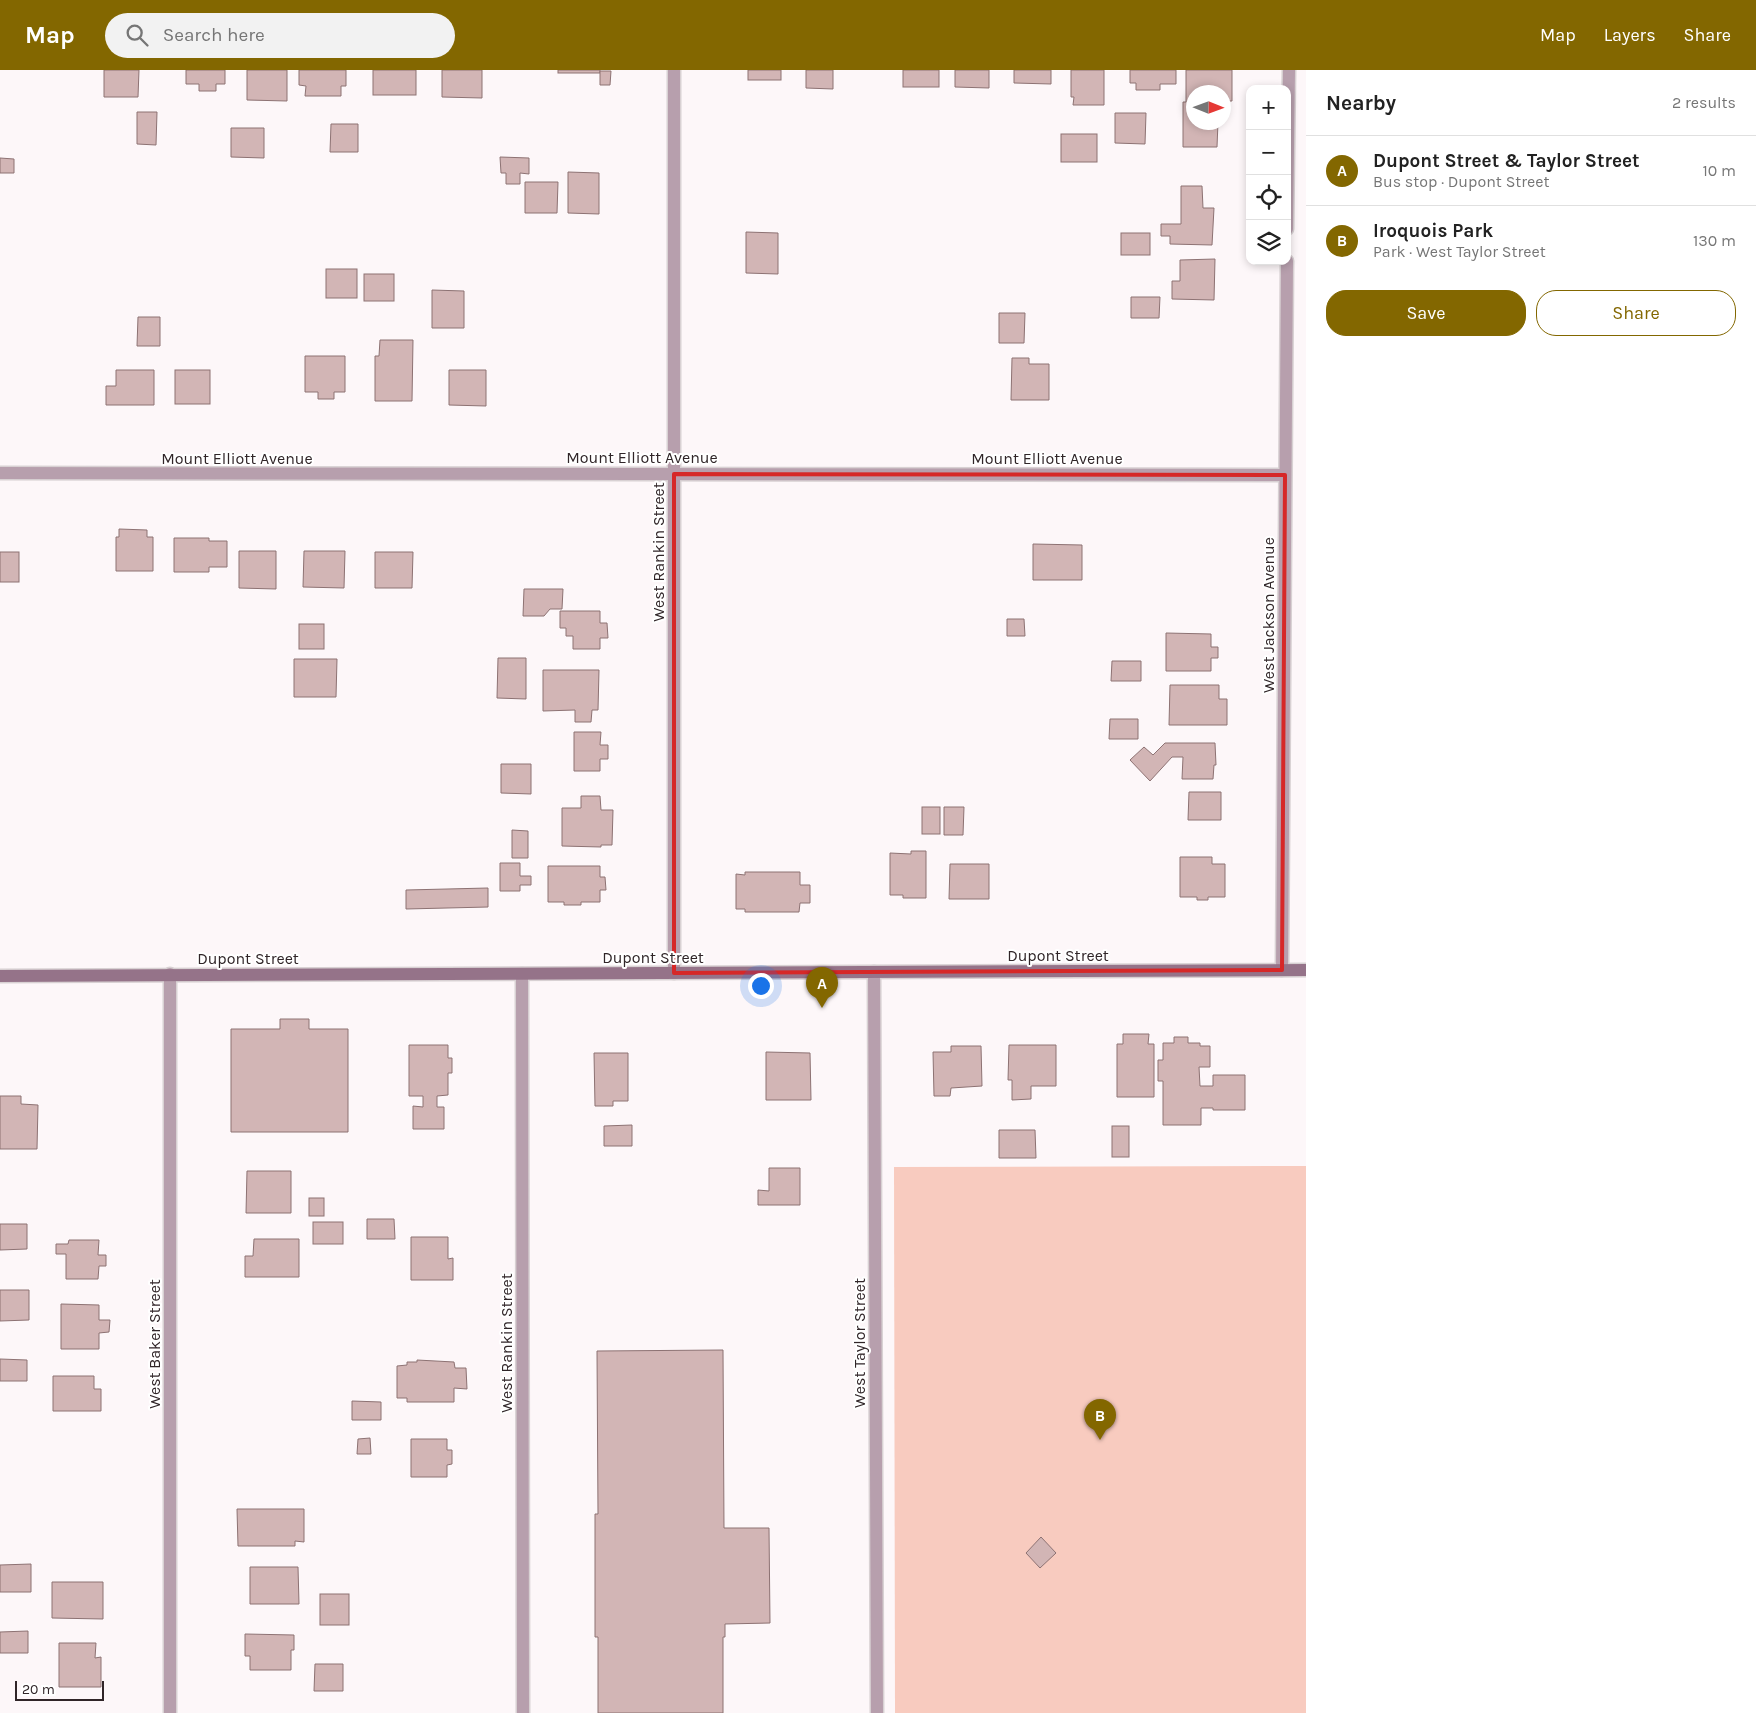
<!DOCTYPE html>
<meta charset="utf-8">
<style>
body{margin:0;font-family:Karla,sans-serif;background:#f2f2f2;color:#222}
.controls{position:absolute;right:15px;top:15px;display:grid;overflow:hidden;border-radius:10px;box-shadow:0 2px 8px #0003}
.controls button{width:45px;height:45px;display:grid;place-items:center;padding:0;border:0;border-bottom:1px solid #e0e0e0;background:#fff;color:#222;font:25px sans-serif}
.compass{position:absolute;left:1186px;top:15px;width:45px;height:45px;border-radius:50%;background:#fff;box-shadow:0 2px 8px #0003;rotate:91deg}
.scale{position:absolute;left:15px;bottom:12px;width:89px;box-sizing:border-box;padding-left:5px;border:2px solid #302528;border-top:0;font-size:14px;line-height:18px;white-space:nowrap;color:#302528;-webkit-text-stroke:4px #fff;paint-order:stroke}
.you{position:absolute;left:760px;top:915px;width:18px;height:18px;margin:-12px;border:4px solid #fff;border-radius:50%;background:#1a73e8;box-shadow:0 0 0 8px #1a73e833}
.badge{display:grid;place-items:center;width:32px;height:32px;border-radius:50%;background:#836700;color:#fff;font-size:16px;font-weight:700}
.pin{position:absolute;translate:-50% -41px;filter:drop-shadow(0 1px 2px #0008)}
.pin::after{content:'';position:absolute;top:26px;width:18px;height:15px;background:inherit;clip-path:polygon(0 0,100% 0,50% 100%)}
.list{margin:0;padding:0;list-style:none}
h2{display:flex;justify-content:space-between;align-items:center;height:65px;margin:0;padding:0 20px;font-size:21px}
h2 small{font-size:16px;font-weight:400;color:#767676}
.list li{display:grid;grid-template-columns:32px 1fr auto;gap:15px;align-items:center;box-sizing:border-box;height:70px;padding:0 20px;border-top:1px solid #e0e0e0}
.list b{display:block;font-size:19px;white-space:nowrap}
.list p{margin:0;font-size:16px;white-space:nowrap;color:#767676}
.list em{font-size:16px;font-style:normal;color:#767676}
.actions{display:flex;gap:10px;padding:15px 20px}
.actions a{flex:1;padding:11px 0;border:1px solid #836700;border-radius:20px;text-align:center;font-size:18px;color:#836700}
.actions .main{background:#836700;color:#fff}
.icon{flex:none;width:28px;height:28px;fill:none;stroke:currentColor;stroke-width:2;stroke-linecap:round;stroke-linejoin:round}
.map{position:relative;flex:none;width:1306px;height:1643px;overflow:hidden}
header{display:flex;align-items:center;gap:30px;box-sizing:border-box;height:70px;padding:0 25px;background:#836700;color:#fff}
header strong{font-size:24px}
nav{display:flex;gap:28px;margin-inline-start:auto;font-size:18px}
.search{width:350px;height:45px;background:#f2f2f2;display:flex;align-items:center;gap:12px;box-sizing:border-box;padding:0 18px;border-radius:28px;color:#767676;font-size:19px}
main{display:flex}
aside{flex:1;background:#fff}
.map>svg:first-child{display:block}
.green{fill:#f8cbbf}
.building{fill:#d2b5b5;stroke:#8d7273}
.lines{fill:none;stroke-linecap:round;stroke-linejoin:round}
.street-casing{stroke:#d8d1d3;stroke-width:15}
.secondary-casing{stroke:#d8d1d3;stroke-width:15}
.street{stroke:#b79fad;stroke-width:12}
.secondary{stroke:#957389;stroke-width:12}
.marked{fill:none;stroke:#d62828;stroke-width:4;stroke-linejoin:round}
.labels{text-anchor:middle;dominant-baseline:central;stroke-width:4;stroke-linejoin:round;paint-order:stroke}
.street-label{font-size:16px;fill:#302528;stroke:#fff}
</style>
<header>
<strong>Map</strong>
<div class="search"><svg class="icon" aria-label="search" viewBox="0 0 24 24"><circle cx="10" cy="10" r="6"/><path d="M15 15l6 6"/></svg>Search here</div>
<nav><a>Map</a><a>Layers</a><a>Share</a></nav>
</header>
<main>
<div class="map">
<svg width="1306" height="1643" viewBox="0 0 1306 1643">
<rect width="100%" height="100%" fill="#fdf7f9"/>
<path class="green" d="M1306,1096V1643H895L894,1097Z"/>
<g class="building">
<path d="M104,0H139L138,27H104Z"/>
<path d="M186,0H225V14H216V21H199V14H186Z"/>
<path d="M247,0H287V31L247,30Z"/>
<path d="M299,0H346V16H341V26H305L306,16L299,15Z"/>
<rect x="373" y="0" width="43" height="25"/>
<path d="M442,0H482V28L442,27Z"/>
<rect x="558" y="0" width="42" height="3"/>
<rect x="748" y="0" width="33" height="10"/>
<path d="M806,0H833V19L806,18Z"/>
<rect x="903" y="0" width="36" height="17"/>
<path d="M955,0H989V18L955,17Z"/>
<path d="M1014,0H1051V14L1014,13Z"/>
<path d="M1071,0H1104V35H1073L1074,27H1071Z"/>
<path d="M1130,0H1176V14H1160V20H1136V13H1130Z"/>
<path d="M1186,0H1232V31H1224V22H1194V52H1218L1217,77H1183V32H1186Z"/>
<path d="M600,1H611L610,15H600Z"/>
<path d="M137,42H157L156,75L137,74Z"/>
<path d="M1115,43H1146L1145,74L1115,73Z"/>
<path d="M331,54H358V82H330Z"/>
<path d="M231,58H264V88L231,87Z"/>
<rect x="1061" y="64" width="36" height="28"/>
<path d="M500,87L529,88V104L520,103V114H506V103H501Z"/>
<path d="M0,88L14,89V103H0Z"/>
<path d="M568,102L599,103V144L568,143Z"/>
<path d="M525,112H558L557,143H525Z"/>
<path d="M1181,116H1202L1203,138H1214L1212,175L1170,174V166H1161V154H1181Z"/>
<path d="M746,162L778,163V204L746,203Z"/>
<rect x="1121" y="163" width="29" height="22"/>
<path d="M1215,189L1214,230L1172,229V211H1180V190Z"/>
<rect x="326" y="199" width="31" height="29"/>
<rect x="364" y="204" width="30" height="27"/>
<path d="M432,220L464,221V258H432Z"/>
<path d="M1131,227H1160L1159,248H1131Z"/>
<path d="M999,243H1025L1024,273H999Z"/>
<path d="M138,247H160V276H137Z"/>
<path d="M380,270H413L412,331H375V286H379Z"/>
<path d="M305,286H345V322H334V329H318V322H305Z"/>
<path d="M1012,288H1029V294H1049V330H1011Z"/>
<path d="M116,300H154V335H106V316H116Z"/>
<rect x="175" y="300" width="35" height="34"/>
<path d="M449,300H486V336L449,335Z"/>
<path d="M119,459L147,460V467H153V501H116V467H119Z"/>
<path d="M174,468H209V471H227V497H209V502H174Z"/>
<path d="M1033,474L1082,475V510H1033Z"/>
<path d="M239,481H276V519L239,518Z"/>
<path d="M304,481H345L344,518L303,517Z"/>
<rect x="0" y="482" width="19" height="30"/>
<path d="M375,482H413L412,518H375Z"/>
<path d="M524,519H563L562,539H550L544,546H523Z"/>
<path d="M560,541H600V553H607L608,568H600V579H573V566H566V558H560Z"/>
<path d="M1007,549H1024L1025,566H1007Z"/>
<rect x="299" y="554" width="25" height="25"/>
<path d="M1166,563L1211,564V577H1218V588H1211V601H1166Z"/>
<path d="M498,588H526V629L497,628Z"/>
<path d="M294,589H337L336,627H294Z"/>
<path d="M1112,591H1141V611H1111Z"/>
<path d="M543,600H599L598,640H592L591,652H575V640L543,641Z"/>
<path d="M1170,615H1219V629H1227V655H1169Z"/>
<path d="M1110,649H1138V669H1109Z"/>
<path d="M574,662H601L600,675H608V689H600V701H574Z"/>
<path d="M1165,673H1215L1216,695H1214L1213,709H1182L1183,687H1172L1150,711L1130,690L1144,677L1153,685Z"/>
<path d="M501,694H531V724L501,723Z"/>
<path d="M1189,722H1221V750H1188Z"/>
<path d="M581,726H600L601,740H613L612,775H601V777L562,776V738H581Z"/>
<rect x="922" y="737" width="18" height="27"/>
<path d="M944,737H964L963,765H944Z"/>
<path d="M512,760L528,761V788H512Z"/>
<path d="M911,781H926V828H903V825H890V783L911,784Z"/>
<path d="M1180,787H1212V794H1225V827H1208V830H1197V827H1180Z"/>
<path d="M500,793H520V806H531V815H520V821H500Z"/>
<path d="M950,794H989V829H949Z"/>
<path d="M548,796H600V807H605L606,820H600V832H581V835H564V832H548Z"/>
<path d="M745,802H800V815H810V833H800L799,842H745V839H736V804L745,805Z"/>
<path d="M488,818V837L406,839V820Z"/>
<path d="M280,949H309V959H348V1062H231V959H280Z"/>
<path d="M1123,964H1149L1148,974H1154V1027H1117V974H1123Z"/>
<path d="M1174,967H1188V973H1200V976H1210V997H1199L1200,1016H1213V1005H1245V1040H1213V1038H1201V1055H1163V1011H1158V990H1163V973H1174Z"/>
<path d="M409,975H448V988H452V1003H448V1025L437,1026V1037H444V1059H413V1036L423,1037V1026H409Z"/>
<path d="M1009,975H1056V1016H1031V1029L1012,1030V1010H1008Z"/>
<path d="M951,976H981L982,1016L951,1018L950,1026H934L933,982H951Z"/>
<path d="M766,982L810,983L811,1030H766Z"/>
<path d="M594,983H628V1031H613V1036H595Z"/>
<path d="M0,1026H21V1034L38,1035L37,1079H0Z"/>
<path d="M632,1055V1076H604V1056Z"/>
<rect x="1112" y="1056" width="17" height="31"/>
<path d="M999,1060H1035L1036,1088H999Z"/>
<path d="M769,1098H800V1135H758V1120L769,1121Z"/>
<path d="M247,1101H291V1143H246Z"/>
<rect x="309" y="1128" width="15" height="18"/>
<path d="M367,1149H394L395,1169H367Z"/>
<rect x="313" y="1152" width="30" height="22"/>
<path d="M0,1154H27V1179L0,1180Z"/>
<path d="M411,1167H448V1189L453,1188V1210H411Z"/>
<path d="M254,1169H299V1207H245V1186H253Z"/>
<path d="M69,1170H99L98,1185H106V1196H99L98,1209H66V1184H56V1174H68Z"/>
<path d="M0,1220H29V1250L0,1251Z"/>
<path d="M61,1234L99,1235V1250H110L109,1262L99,1263V1279H61Z"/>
<path d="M723,1280L724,1458H769L770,1553L725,1554V1567H723V1643H598V1567H595V1444H598L597,1281Z"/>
<path d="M0,1289L27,1290V1311H0Z"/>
<path d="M417,1290L454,1292L455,1298H466L467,1319L454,1318V1332H407V1328H397V1296L407,1295V1292H417Z"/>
<path d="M53,1306H94V1319H101V1341H53Z"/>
<path d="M352,1331L381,1332V1350H352Z"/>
<path d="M370,1368L371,1384H357L358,1369Z"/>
<path d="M411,1369H447V1380H452V1394L447,1395V1407H411Z"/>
<path d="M237,1439H304V1472L295,1471V1476H238Z"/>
<path d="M1041,1467L1056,1483L1040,1498L1026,1483Z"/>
<path d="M31,1494V1522H0V1495Z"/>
<path d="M250,1497H298L299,1534H250Z"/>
<path d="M52,1512H103V1549L52,1548Z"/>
<rect x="320" y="1524" width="29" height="31"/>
<path d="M28,1561V1583H0V1562Z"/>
<path d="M245,1564L294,1565V1580H291V1600H250V1586H245Z"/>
<path d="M59,1573H96L95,1588L101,1587V1617H59Z"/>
<path d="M315,1594H343V1621H314Z"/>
</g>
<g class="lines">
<defs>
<g id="street">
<path d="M674,0V903"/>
<path d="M1287,159L1289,0"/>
<path d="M0,403L1285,405"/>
<path d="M1282,900L1287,191"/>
<path d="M874,902L877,1643"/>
<path d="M522,904L523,1643"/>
<path d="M170,1643V904"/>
</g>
<path id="secondary" d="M0,906L1306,900"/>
</defs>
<use href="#street" class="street-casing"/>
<use href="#secondary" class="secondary-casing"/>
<use href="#street" class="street"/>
<use href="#secondary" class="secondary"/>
</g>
<path class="marked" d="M674,404L1285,405L1282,900L674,903Z"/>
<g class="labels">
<g class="street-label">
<text x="642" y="387">Mount Elliott Avenue</text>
<text x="237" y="388">Mount Elliott Avenue</text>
<text x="1047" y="388">Mount Elliott Avenue</text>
<text transform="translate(658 482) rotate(-90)">West Rankin Street</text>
<text transform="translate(1268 545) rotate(-90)">West Jackson Avenue</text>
<text x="1058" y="885">Dupont Street</text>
<text x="653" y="887">Dupont Street</text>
<text x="248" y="888">Dupont Street</text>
<text transform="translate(506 1273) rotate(-90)">West Rankin Street</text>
<text transform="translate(859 1273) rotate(-90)">West Taylor Street</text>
<text transform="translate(154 1274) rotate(-90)">West Baker Street</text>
</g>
</g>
</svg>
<div class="controls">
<button>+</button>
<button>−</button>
<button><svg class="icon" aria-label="locate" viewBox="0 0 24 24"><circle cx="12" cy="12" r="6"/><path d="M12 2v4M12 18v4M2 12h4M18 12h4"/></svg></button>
<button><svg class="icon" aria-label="layers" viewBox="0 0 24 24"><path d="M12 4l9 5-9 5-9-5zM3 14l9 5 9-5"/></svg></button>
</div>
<svg class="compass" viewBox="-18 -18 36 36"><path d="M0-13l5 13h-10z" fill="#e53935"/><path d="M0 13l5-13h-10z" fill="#767676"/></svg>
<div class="scale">20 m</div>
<div class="you"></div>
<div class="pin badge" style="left:822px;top:938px">A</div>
<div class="pin badge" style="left:1100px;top:1370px">B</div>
</div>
<aside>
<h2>Nearby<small>2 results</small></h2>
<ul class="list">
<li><span class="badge">A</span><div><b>Dupont Street &amp; Taylor Street</b><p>Bus stop · Dupont Street</p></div><em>10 m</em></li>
<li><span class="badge">B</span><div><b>Iroquois Park</b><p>Park · West Taylor Street</p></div><em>130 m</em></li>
</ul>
<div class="actions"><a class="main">Save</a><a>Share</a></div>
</aside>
</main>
